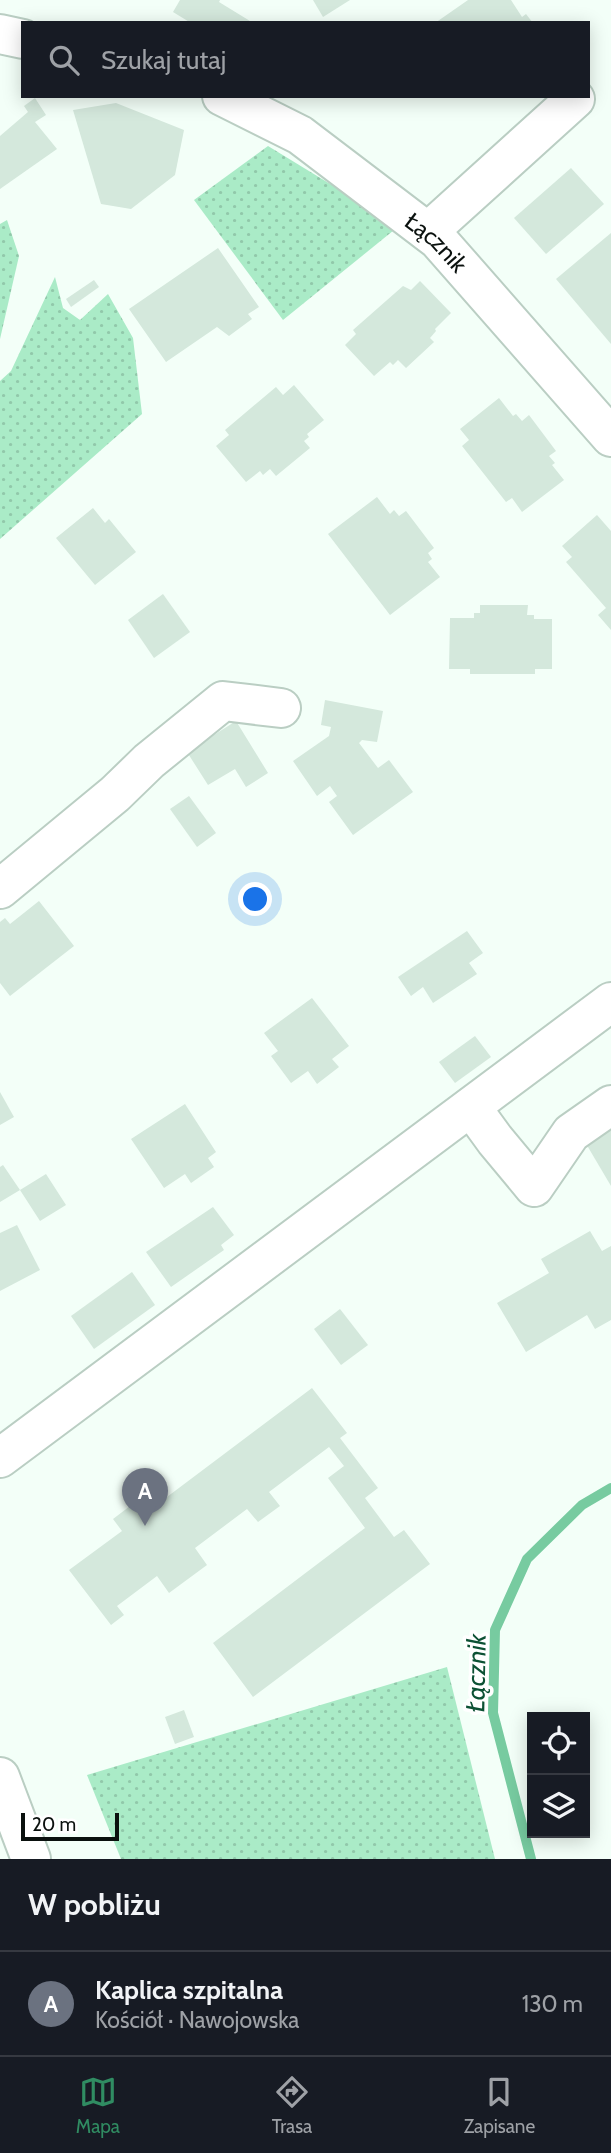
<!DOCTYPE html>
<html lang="pl">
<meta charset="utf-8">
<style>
body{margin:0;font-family:Cabin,sans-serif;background:#242831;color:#f1f3f6}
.controls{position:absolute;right:21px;bottom:21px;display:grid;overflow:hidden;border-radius:0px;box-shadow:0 4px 18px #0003}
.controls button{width:63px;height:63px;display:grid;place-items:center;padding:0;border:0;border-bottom:2px solid #363941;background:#171b24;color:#f1f3f6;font:35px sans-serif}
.scale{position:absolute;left:21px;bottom:18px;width:98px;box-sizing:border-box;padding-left:7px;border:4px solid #0a110e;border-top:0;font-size:19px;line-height:24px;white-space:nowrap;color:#0a110e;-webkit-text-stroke:5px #fff;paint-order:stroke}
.you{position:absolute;left:256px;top:900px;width:24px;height:24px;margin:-18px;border:5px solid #fff;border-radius:50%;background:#1a73e8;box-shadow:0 0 0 10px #1a73e833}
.badge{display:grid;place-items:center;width:46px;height:46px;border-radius:50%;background:#308c62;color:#fff;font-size:23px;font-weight:700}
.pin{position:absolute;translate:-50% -58px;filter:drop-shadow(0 2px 4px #0008)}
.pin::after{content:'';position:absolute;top:37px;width:24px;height:21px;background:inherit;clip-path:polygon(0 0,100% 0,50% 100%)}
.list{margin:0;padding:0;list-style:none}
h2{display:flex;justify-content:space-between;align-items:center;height:91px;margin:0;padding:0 28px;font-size:30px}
h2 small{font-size:23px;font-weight:400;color:#9ea1a6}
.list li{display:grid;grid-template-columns:46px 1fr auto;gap:21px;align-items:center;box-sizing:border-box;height:105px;padding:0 28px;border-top:2px solid #363941}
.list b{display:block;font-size:26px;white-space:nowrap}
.list p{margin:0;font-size:23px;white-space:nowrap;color:#9ea1a6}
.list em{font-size:23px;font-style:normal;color:#9ea1a6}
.icon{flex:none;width:38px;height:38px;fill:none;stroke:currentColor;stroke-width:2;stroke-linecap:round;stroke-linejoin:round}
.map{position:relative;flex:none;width:611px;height:1859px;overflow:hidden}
.search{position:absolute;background:#171b24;box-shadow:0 4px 18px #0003;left:21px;right:21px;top:21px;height:77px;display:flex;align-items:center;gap:18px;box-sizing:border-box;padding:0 24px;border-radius:0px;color:#9ea1a6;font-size:26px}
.sheet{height:196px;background:#171b24}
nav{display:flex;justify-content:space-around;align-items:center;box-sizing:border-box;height:98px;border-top:2px solid #363941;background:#171b24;font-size:19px;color:#9ea1a6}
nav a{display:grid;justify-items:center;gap:4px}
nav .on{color:#308c62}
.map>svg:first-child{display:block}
.green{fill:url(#green-dots)}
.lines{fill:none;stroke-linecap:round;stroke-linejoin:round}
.stream{stroke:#77cba0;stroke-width:10}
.building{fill:#d4e8dc}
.minor-casing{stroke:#bacec3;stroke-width:42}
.minor{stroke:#fff;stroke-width:38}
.labels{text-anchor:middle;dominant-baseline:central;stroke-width:7;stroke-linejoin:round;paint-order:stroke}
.street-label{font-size:24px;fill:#0a110e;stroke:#fff}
.water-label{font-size:26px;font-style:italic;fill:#0c5134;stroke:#fff}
</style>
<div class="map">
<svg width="611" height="1859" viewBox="0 0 611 1859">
<defs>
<pattern id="green-dots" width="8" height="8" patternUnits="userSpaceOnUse" patternTransform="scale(1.75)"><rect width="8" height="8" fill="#aaebc7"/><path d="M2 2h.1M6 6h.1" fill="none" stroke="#91c8aa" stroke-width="1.8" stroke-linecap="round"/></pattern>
</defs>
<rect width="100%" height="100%" fill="#f3fff8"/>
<g class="green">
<path d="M268,146L399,226L283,320L194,200Z"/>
<path d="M7,220L19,256L0,339V224Z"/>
<path d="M55,277L63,308L80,320L108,294L133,338L142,414L0,539V381L11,371Z"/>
<path d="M447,1667L495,1859H121L87,1775Z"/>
</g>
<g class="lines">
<path class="stream" d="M531,1859L493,1713L495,1630L527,1559L582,1505L611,1488"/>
</g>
<g class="building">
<path d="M180,0H220L219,2L250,21L249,23H191L173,12Z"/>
<path d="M313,0H350L323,17Z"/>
<path d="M468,0H511L522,17L526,14L533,23H435Z"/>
<path d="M35,98L46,115L35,122L57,149L0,189V136L28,112L24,106Z"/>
<path d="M116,103L184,130L175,175L131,209L101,204L73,110Z"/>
<path d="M571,168L604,204L546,254L514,218Z"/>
<path d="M611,233V344L556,279Z"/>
<path d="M218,248L259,307L248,314L252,319L229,336L217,327L166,362L129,309Z"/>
<path d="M94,280L99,287L71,307L66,299Z"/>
<path d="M420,281L451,313L435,329L436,331L430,338L434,342L406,368L398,360L393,365L390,362L374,376L345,345L356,334L353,330L403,286L411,290Z"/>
<path d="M294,385L324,420L307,434L309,437L304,441L310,448L276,476L270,469L263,475L260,471L246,482L216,446L229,435L225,430L276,387L283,395Z"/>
<path d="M499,398L513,416L516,414L522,421L529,415L556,451L549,456L555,463L552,465L564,480L522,512L512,498L506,502L462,446L469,440L460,429Z"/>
<path d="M377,497L390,514L394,510L399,516L406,511L434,548L428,553L432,559L428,562L440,577L390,615L328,534Z"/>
<path d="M93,508L105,523L109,519L136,552L95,585L56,538Z"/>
<path d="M597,515L611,531V630L598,615L606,608L566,562L572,557L562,546Z"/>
<path d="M163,594L190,632L154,658L128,620Z"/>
<path d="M480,605H528L527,615H534V619H552V669H535V674H470V669H449L450,618H474V613H480Z"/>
<path d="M325,700L383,711L377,742L362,740L359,743L378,768L389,760L413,792L353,835L329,802L337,796L330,786L317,796L293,761L329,736L331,727L321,725Z"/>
<path d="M236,721L268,773L246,787L235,769L208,785L187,752Z"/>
<path d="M189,796L216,833L197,847L170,809Z"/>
<path d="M39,901L74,946L10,996L0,983V922L5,918L10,924Z"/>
<path d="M467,931L483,953L469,963L477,974L433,1003L423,987L411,996L398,977Z"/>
<path d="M312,998L349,1046L332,1059L339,1067L317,1084L308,1071L291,1083L271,1056L278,1051L264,1033Z"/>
<path d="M475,1036L491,1057L455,1083L439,1062Z"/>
<path d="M0,1092L14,1117L0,1125Z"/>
<path d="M185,1104L216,1152L208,1158L214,1167L191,1183L185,1174L164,1188L131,1139Z"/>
<path d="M611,1127V1186L585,1142Z"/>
<path d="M3,1165L20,1190L46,1174L66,1205L40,1221L20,1190L0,1202V1167Z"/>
<path d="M213,1207L234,1235L221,1245L224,1250L171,1287L146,1252Z"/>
<path d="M17,1225L40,1270L0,1291V1233Z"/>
<path d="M590,1231L602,1251L611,1246V1320L595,1329L587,1315L526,1352L497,1303L549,1273L541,1259Z"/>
<path d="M132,1272L155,1305L94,1349L71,1316Z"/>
<path d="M340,1309L368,1345L341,1365L314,1329Z"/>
<path d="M312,1388L347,1433L340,1438L378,1488L365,1498L394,1537L404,1530L430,1564L253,1697L213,1643L365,1528L328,1478L344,1466L329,1447L269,1492L280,1506L258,1522L247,1509L195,1548L207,1565L169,1593L157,1576L117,1606L124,1615L111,1625L69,1570L122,1531L113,1519L138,1500L147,1512Z"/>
<path d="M184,1710L194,1737L175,1744L165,1717Z"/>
</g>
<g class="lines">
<defs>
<g id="minor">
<path d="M0,34L23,39"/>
<path id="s1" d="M222,96L300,135L438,240L611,437"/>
<path d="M428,232L575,99"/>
<path d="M0,889L115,794L149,761L223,701L281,708"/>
<path d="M471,1107L495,1140L534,1187L571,1133L611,1105"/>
<path d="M0,1458L611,1002"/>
<path d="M0,1777L31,1859"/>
</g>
</defs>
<use href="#minor" class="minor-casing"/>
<use href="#minor" class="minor"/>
</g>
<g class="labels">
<g class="street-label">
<text stroke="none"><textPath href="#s1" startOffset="261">Łącznik</textPath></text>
</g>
<g class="water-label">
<text transform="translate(476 1673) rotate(-89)">Łącznik</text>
</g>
</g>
</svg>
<div class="controls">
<button><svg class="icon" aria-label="locate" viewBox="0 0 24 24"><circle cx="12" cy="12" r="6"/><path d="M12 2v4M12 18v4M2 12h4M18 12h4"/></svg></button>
<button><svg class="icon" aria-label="layers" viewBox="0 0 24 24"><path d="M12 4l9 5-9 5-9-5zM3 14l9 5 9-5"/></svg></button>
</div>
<div class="scale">20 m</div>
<div class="you"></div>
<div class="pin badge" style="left:145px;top:1526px;background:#6b7280">A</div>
<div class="search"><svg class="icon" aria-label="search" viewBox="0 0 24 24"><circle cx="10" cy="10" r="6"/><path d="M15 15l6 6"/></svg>Szukaj tutaj</div>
</div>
<section class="sheet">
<h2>W pobliżu<small></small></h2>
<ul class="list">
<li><span class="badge" style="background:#6b7280">A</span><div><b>Kaplica szpitalna</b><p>Kościół · Nawojowska</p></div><em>130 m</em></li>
</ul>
</section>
<nav>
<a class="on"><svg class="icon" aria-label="map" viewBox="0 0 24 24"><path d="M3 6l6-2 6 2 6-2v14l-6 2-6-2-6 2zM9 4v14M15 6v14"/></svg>Mapa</a>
<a><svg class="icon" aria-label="directions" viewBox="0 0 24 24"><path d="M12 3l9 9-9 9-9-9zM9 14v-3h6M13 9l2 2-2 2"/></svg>Trasa</a>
<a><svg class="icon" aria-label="saved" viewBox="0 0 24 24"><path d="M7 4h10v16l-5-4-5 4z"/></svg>Zapisane</a>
</nav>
